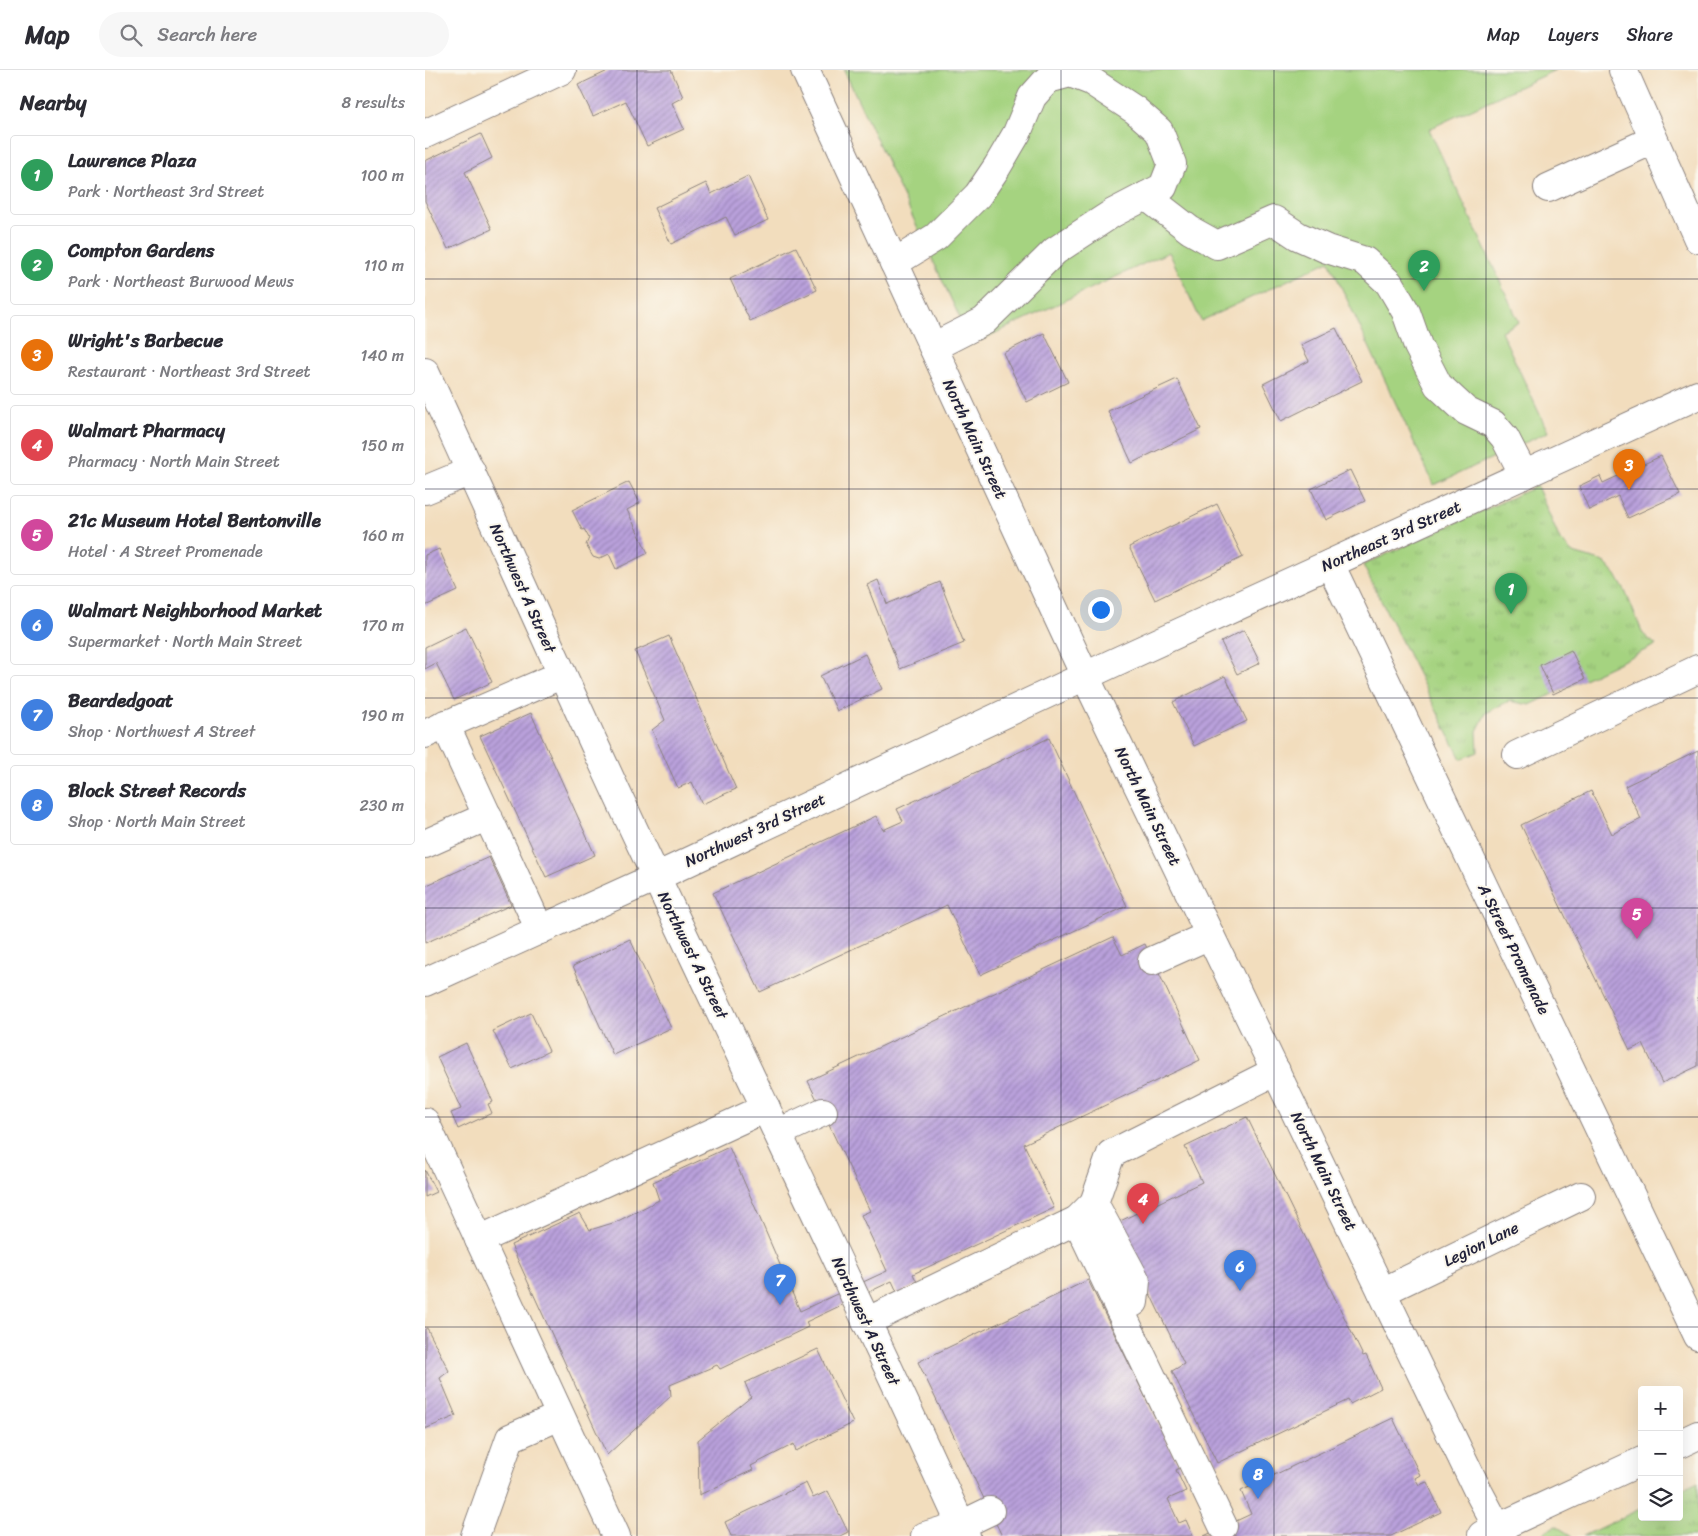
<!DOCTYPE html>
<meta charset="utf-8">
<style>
body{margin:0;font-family:Sriracha,sans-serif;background:#f7f7f7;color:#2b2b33}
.controls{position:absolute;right:15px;bottom:15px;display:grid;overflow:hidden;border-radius:5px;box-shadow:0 5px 20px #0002}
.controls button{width:45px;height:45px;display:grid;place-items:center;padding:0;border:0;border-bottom:1px solid #e1e1e2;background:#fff;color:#2b2b33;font:25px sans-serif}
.you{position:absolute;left:675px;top:539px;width:18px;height:18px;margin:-12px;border:4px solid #fff;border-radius:50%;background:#1a73e8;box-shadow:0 0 0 8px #1a73e833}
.badge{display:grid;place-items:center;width:32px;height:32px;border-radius:50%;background:#ea580c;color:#fff;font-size:16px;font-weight:700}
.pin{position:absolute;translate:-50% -41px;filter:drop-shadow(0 1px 2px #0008)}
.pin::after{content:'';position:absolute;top:26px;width:18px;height:15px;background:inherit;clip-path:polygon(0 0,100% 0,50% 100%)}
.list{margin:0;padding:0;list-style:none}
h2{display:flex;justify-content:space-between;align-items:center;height:65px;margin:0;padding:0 20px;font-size:21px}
h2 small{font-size:16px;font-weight:400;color:#7c7c81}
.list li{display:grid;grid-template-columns:32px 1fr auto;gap:15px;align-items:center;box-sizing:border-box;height:80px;margin:0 10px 10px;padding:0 10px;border:1px solid #e1e1e2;border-radius:5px}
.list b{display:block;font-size:19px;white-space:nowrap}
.list p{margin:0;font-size:16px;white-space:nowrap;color:#7c7c81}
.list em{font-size:16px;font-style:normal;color:#7c7c81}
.icon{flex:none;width:28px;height:28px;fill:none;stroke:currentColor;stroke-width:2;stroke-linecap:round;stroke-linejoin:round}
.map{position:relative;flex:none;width:1273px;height:1466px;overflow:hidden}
header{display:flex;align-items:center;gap:30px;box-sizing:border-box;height:70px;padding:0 25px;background:#fff;border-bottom:1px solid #e1e1e2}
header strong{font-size:24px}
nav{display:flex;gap:28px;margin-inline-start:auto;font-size:18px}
.search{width:350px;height:45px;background:#f7f7f7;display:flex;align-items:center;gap:12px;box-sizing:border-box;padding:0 18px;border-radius:28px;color:#7c7c81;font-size:19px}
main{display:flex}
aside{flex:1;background:#fff}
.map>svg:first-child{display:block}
.park{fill:url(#park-tufts);stroke:#647a5e}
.garden{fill:#a5d380;stroke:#647a5e}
.building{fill:url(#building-hatch)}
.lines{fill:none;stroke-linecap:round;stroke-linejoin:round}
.minor-casing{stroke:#8a807c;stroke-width:30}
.minor{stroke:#fff;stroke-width:28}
.grid{fill:none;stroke:#22223b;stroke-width:1;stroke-opacity:0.55}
.labels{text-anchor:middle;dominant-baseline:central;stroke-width:4;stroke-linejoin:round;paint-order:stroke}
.street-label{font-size:16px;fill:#22223b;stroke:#fbf7ec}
</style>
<header>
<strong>Map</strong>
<div class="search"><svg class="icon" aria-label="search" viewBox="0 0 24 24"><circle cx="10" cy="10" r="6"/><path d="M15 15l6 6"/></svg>Search here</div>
<nav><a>Map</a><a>Layers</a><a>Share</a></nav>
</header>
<main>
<aside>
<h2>Nearby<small>8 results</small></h2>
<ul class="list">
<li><span class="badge" style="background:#2e9e5b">1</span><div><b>Lawrence Plaza</b><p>Park · Northeast 3rd Street</p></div><em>100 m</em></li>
<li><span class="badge" style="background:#2e9e5b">2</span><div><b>Compton Gardens</b><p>Park · Northeast Burwood Mews</p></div><em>110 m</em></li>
<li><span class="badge" style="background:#e8710a">3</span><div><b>Wright's Barbecue</b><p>Restaurant · Northeast 3rd Street</p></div><em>140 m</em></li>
<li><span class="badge" style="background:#e0444e">4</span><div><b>Walmart Pharmacy</b><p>Pharmacy · North Main Street</p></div><em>150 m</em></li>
<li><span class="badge" style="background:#d1479c">5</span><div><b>21c Museum Hotel Bentonville</b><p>Hotel · A Street Promenade</p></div><em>160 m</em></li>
<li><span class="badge" style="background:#3f7fe0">6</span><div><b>Walmart Neighborhood Market</b><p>Supermarket · North Main Street</p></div><em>170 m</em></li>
<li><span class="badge" style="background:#3f7fe0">7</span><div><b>Beardedgoat</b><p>Shop · Northwest A Street</p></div><em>190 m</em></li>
<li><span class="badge" style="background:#3f7fe0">8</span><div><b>Block Street Records</b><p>Shop · North Main Street</p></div><em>230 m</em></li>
</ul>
</aside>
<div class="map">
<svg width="1273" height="1466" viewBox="0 0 1273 1466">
<defs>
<pattern id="park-tufts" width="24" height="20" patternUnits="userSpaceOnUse" patternTransform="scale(1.25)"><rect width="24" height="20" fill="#a5d380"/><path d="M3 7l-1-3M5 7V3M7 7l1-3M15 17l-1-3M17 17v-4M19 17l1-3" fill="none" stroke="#8eb570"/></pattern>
<pattern id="building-hatch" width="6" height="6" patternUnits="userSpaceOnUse" patternTransform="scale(1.25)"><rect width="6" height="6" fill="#baa1dc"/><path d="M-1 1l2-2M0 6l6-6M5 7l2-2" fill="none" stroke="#9783b4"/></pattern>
</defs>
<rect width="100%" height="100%" fill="#fbf7ec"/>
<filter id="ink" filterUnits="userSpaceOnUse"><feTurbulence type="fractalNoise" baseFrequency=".02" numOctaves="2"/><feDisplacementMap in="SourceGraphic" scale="10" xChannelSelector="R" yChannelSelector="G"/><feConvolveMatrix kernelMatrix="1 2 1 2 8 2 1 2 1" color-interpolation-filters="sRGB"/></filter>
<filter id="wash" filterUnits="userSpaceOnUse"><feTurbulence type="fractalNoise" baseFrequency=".0096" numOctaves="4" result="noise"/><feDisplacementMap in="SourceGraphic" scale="20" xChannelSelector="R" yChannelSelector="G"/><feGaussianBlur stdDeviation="1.12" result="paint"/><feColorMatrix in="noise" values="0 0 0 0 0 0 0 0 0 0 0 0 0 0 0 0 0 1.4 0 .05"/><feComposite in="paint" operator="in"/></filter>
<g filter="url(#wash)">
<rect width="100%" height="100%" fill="#f2ddbd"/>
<g class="park">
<path d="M1112,416L1135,470L1148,483L1179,492L1191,505L1201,523L1218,564L1231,575L1105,635L1084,631L1061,643L1052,661L1053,682L1036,689L938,495Z"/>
<path d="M1273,1412V1466H1158L1217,1438V1447H1254V1421Z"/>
<path d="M1131,1456L1147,1466H1116L1122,1460Z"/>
</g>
<path class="garden" d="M419,0H1130L1004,59L1094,252L1076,261L1123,362L1009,415L904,191L776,251L744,182L547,274Z"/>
<g id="blocks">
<g class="building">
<path d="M185,0H246L258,27L247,33L259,59L222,76L201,31L168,46L153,15Z"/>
<path d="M56,64L67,88L40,102L67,159L23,179L0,131V91Z"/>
<path d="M323,106L343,150L310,165L301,147L246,174L229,138L281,113L286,124Z"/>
<path d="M371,177L392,220L325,251L305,209Z"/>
<path d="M911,258L937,311L856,351L838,314L884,291L876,275Z"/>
<path d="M619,263L643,312L602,332L578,283Z"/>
<path d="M752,309L776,359L707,393L683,341Z"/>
<path d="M1236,386L1255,424L1203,448L1193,426L1164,440L1154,416L1175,406L1178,413Z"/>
<path d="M925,400L940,431L901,450L886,419Z"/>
<path d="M204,412L215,433L202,440L223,483L191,499L184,484L174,489L168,487L161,475L164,468L159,459L157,460L147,440Z"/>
<path d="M792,434L818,487L730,530L704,477Z"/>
<path d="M14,479L33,521L0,536V485Z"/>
<path d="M453,510L462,534L515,512L539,573L475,599L442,515Z"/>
<path d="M41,557L67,612L29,630L11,593L0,599V577Z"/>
<path d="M819,560L835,593L812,604L796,572Z"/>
<path d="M244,566L311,719L277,734L267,712L253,718L227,660L240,650L210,581Z"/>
<path d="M1146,580L1160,609L1128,624L1115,595Z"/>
<path d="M440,584L457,619L412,641L395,606Z"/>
<path d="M800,606L822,651L769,676L748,632Z"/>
<path d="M106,643L170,785L121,807L55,666Z"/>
<path d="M624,668L702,836L555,905L522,835L335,922L288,823L451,746L458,760L478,751L472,739Z"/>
<path d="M1273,681V996L1237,1013L1218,974L1205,980L1096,755L1166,721L1187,764L1216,749L1200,716Z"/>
<path d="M64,787L86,835L0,873V816Z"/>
<path d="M688,867L697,885L720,874L775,990L599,1074L629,1138L488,1204L493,1214L473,1224L467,1211L381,1252L383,1257L295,1299L292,1295L245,1315L246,1326L182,1385L86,1175L155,1143L165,1160L191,1152L234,1130L228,1112L304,1077L375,1241L462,1201L436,1145L445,1141L383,1011Z"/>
<path d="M205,869L246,958L188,985L148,896Z"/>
<path d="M106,943L124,981L87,999L68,961Z"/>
<path d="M41,973L68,1032L63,1034L67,1043L33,1059L26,1043L36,1039L12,987Z"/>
<path d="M822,1047L938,1286L941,1285L956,1318L925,1334L923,1330L792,1393L747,1301L759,1294L691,1153L777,1112L760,1077Z"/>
<path d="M0,1100L11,1122L0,1127Z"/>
<path d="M663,1210L755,1398L751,1400L761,1421L743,1429L754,1453L761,1450L768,1466H577L493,1292Z"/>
<path d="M2,1258L24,1301L15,1308L31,1346L0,1359V1259Z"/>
<path d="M393,1279L428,1353L371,1381L369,1374L326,1396L328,1400L274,1425L273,1370L326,1327L320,1313Z"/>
<path d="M968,1348L995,1405L990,1408L994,1415L1002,1412L1016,1442L966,1466H779L826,1444L816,1421Z"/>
<path d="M381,1413L388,1428L403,1421L423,1462L415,1466H306L300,1452Z"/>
</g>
</g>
</g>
<g filter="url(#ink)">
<use href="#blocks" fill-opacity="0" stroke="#8a807c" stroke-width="1"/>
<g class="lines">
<defs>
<g id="minor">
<path d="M380,0L660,606L1052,1419L1077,1466"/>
<path d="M1198,0L1273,169"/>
<path d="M0,64L137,0"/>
<path d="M1123,118L1228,70"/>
<path d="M721,126L765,160L792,175L849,150L873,166L902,179L940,191L964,213L981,242L993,276L1013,315L1041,341L1068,354L1080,368L1099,405"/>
<path d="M469,193L511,167L553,125L572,97L592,63L607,27L623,9L645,3L666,11L710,40L734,61L747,94L738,117L688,143L630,181L559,251L508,277"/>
<path d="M0,302C73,460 143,620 217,777C325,1007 436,1235 541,1466"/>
<path d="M0,420L46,401"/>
<path d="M905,494L1273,1266"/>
<path d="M20,654L115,860"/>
<path d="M0,664L136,605"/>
<path d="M1092,685L1273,599"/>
<path d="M0,774L63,746"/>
<path d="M727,891L785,865"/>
<path d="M0,912L231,807L686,594L1273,325"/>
<path d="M0,1052L191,1466"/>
<path d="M353,1063L398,1042"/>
<path d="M669,1133L711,1211L709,1232L695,1240"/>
<path d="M652,1150L798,1456"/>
<path d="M54,1170L341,1038"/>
<path d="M957,1222L1156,1126"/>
<path d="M441,1252L652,1150L669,1133L686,1084L851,1001"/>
<path d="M1254,1374L1273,1365"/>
<path d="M1057,1465L1217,1391"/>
<path d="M50,1466L85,1368L135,1346"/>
<path d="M500,1466L536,1455L565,1441"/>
</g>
</defs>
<use href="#minor" class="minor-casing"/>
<use href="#minor" class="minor"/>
</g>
</g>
<path class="grid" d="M212,0V1466M424,0V1466M636,0V1466M849,0V1466M1061,0V1466M0,209H1273M0,419H1273M0,628H1273M0,838H1273M0,1047H1273M0,1257H1273"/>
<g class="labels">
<g class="street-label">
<text transform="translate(550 369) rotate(65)">North Main Street</text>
<text transform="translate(966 466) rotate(-24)">Northeast 3rd Street</text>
<text transform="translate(98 518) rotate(66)">Northwest A Street</text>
<text transform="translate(723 736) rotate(64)">North Main Street</text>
<text transform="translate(330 760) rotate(-25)">Northwest 3rd Street</text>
<text transform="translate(1089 879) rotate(64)">A Street Promenade</text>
<text transform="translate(268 885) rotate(64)">Northwest A Street</text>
<text transform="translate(899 1101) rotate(64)">North Main Street</text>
<text transform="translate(1056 1174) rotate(-26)">Legion Lane</text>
<text transform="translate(441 1251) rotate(65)">Northwest A Street</text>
</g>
</g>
</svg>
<div class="controls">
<button>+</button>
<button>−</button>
<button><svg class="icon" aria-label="layers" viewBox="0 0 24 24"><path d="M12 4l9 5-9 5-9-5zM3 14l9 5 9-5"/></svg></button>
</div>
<div class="you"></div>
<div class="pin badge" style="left:1086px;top:544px;background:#2e9e5b">1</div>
<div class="pin badge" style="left:999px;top:221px;background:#2e9e5b">2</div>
<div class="pin badge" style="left:1204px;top:420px;background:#e8710a">3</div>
<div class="pin badge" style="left:718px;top:1154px;background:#e0444e">4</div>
<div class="pin badge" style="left:1212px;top:869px;background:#d1479c">5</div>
<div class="pin badge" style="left:815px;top:1221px;background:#3f7fe0">6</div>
<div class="pin badge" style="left:355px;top:1235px;background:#3f7fe0">7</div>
<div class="pin badge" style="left:833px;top:1429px;background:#3f7fe0">8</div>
</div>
</main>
